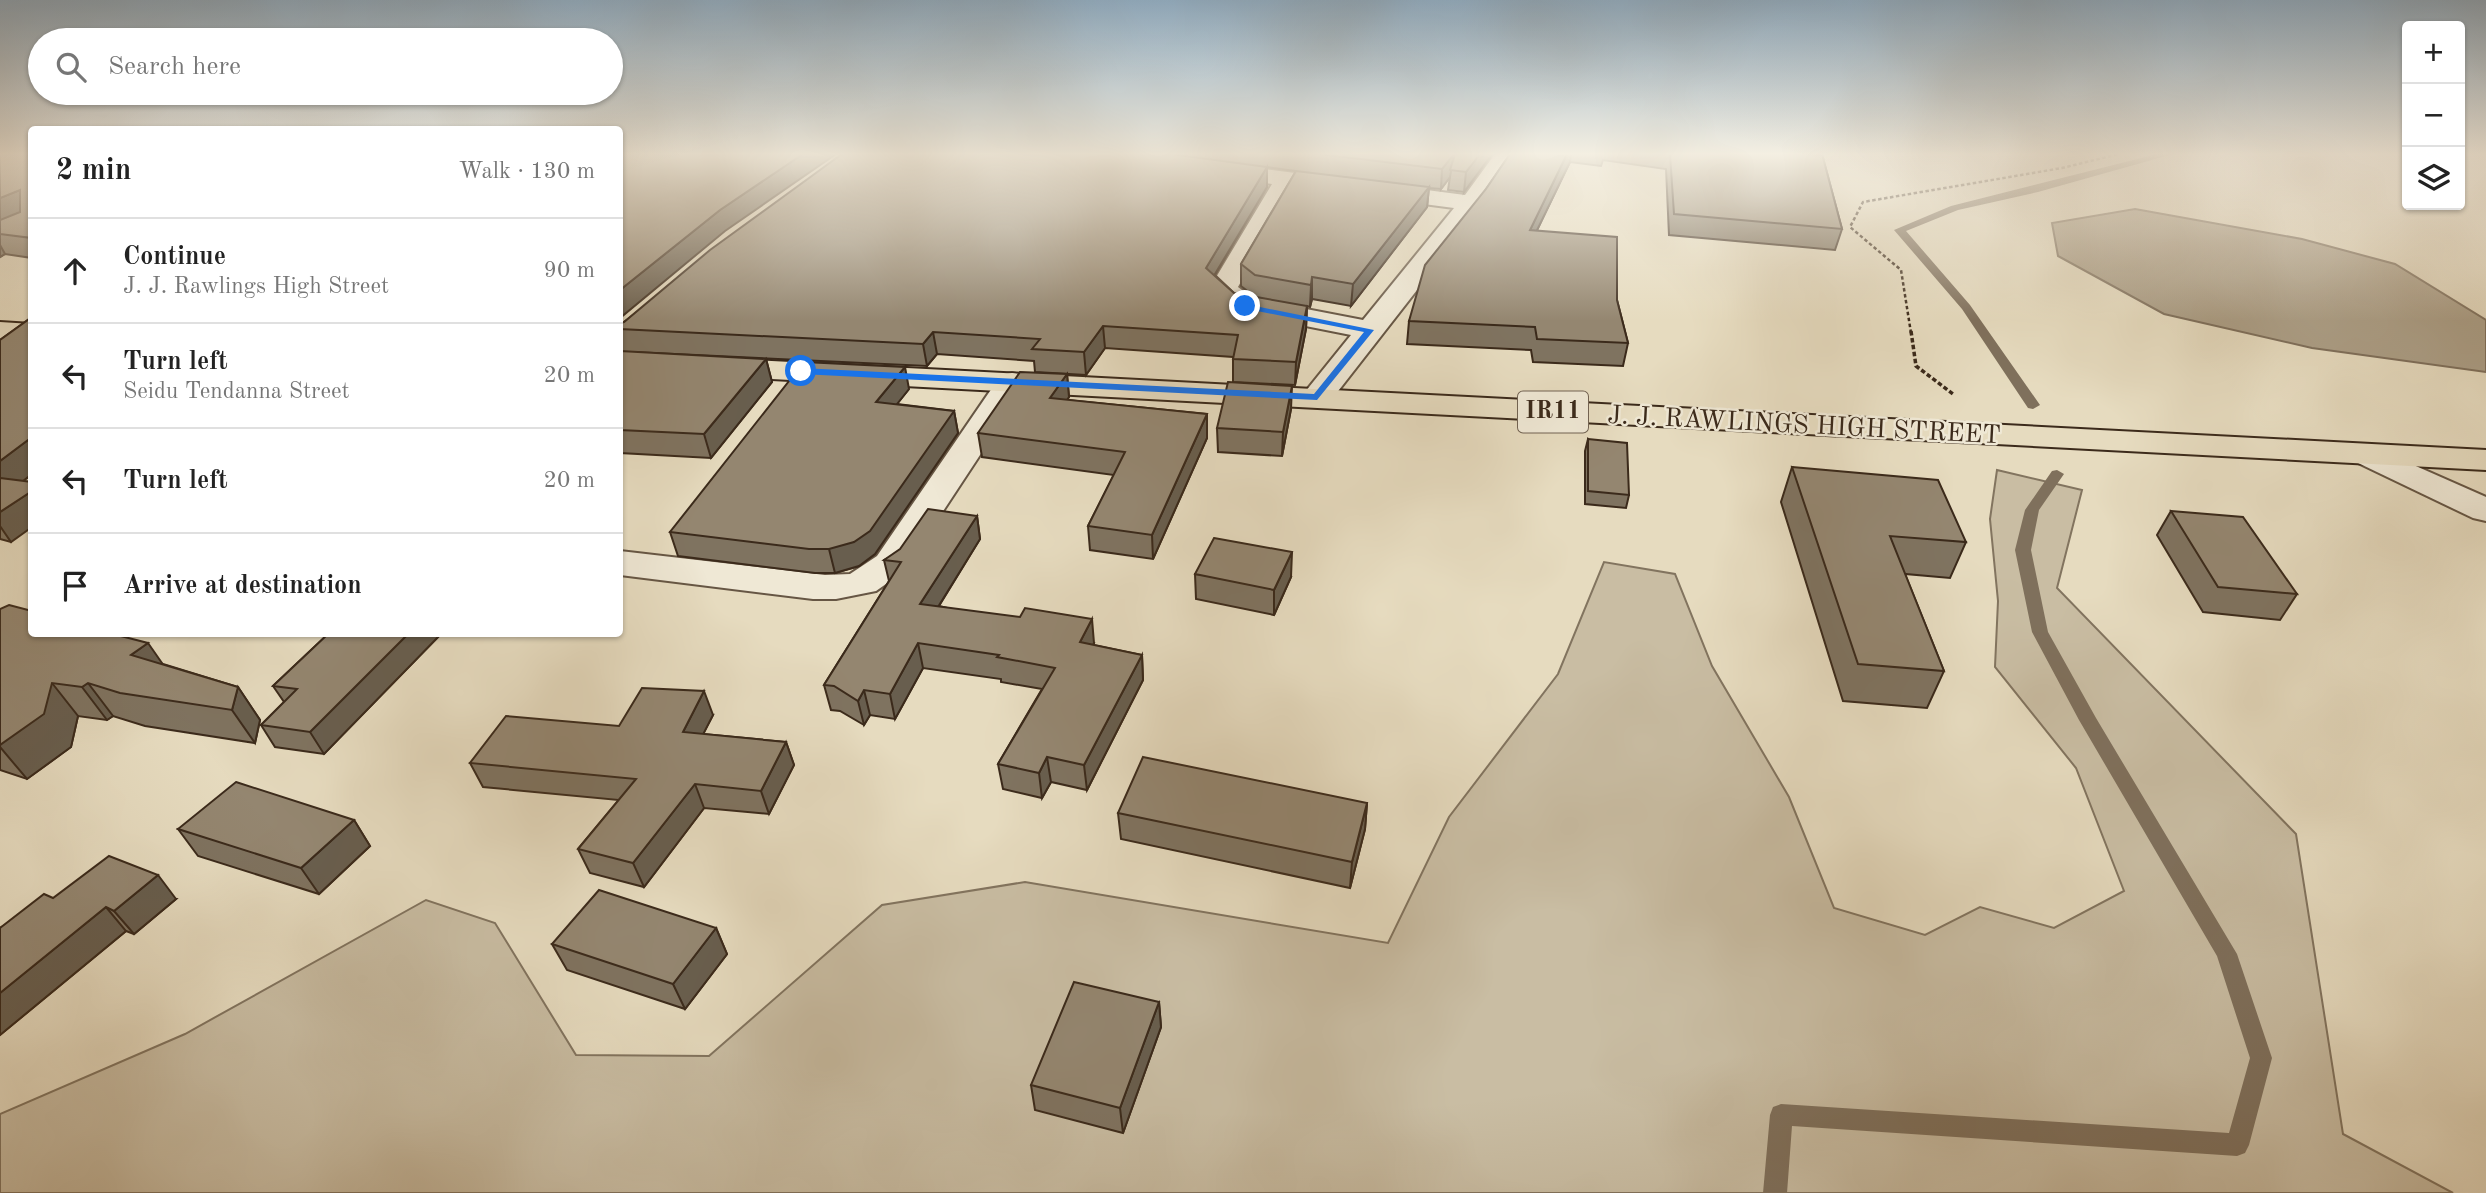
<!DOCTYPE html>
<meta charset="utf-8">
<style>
body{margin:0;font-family:"Old Standard TT",serif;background:#f2f2f2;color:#222}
.controls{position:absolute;right:21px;top:21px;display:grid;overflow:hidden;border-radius:7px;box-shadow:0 2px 5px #0004}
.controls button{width:63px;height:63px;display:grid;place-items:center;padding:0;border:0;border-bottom:2px solid #e0e0e0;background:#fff;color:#222;font:35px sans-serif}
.stop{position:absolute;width:21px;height:21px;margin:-16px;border:5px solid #1a73e8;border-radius:50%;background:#fff}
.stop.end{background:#1a73e8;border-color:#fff;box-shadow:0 2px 7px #0008}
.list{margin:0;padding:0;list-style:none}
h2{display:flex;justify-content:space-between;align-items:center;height:91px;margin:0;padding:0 28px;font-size:30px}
h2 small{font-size:23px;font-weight:400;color:#767676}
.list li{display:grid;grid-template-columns:46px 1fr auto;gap:21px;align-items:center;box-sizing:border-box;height:105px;padding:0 28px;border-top:2px solid #e0e0e0}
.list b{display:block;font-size:26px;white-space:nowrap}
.list p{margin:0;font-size:23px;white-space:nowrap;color:#767676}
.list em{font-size:23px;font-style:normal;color:#767676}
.icon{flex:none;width:38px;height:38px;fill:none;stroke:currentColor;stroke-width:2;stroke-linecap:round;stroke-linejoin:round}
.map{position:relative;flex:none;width:2486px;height:1193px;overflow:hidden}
.search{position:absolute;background:#fff;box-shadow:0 2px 5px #0004;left:28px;top:28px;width:595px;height:77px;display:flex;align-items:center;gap:18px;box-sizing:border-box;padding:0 24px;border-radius:38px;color:#767676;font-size:26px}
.panel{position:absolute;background:#fff;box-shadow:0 2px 5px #0004;left:28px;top:126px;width:595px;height:511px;border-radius:7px}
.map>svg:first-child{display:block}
.green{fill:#c9bda3;stroke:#82745f;stroke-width:2}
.water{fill:#ac9f87;stroke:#7f705c;stroke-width:2}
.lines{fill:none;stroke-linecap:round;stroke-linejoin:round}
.stream{fill:#7f705c;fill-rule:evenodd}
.minor-casing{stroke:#665644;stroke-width:4}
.major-casing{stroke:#3b2a1b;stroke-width:4}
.path-far1{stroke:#3b2a1b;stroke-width:2.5;stroke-dasharray:3.5 2.5;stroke-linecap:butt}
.path{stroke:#3b2a1b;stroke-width:3.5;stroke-dasharray:4.5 2.5;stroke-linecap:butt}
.minor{fill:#efe8d5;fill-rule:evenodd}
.major{fill:#e6dbbf;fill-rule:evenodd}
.wall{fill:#7f7360;stroke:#3b2a1b;stroke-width:2;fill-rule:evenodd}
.shaded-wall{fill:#685e4e;stroke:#3b2a1b;stroke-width:2}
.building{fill:#948670;stroke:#3b2a1b;stroke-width:2}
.route{fill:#1a73e8}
.labels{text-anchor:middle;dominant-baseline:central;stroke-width:5;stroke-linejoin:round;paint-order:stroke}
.shield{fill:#efe8d5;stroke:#716353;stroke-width:2}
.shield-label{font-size:24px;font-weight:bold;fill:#3b2a1b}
.street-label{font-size:26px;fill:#3b2a1b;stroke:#efe8d5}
</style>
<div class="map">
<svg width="2486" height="1193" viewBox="0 0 2486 1193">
<rect width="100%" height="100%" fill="#e6dbbf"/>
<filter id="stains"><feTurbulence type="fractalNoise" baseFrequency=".00286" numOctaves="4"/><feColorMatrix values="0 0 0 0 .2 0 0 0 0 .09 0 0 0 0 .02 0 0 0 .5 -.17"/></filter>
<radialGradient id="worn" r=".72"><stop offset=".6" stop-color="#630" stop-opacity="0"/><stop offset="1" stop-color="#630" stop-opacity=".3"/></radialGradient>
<path class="green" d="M1997,470L2082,490L2057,588L2296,834L2343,1134L2453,1193H0V1114L185,1034L426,900L495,923L576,1055L709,1056L882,905L1025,882L1388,943L1449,817L1558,674L1604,562L1675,574L1712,666L1789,797L1834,908L1925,935L1980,907L2054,928L2124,891L2076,768L1995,667L1998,601L1990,519Z"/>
<path class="water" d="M2135,209L2302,239L2395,264L2486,320V372L2312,348L2164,314L2058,256L2052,223Z"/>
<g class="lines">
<g class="stream">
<path d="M2157,154H2173L2038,192L1958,210L1906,231L1970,305L2040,405L2033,409L2028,408L1962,309L1894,230L1951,206Z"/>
<path d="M2057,470L2064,474L2039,510L2031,550L2048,632L2096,718L2237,954L2272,1058L2249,1145L2245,1153L2237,1156L1792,1126L1787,1193H1763L1770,1115L1773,1107L1781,1104L2229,1133L2250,1058L2217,956L2079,720L2032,632L2015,550L2025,510L2052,471Z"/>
</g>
<defs>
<g id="minor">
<path d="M1495,154H1519L1481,208L1328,404L1317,407L1306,404L1301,397L1351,335L1235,312L1209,289L1272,184L1209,175L1205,170L1209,165L1217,163L1465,195ZM1294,187L1454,208L1363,320L1254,299L1238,287Z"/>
<path d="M1012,373L1023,375L1028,382L903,572L876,591L836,599H813L620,575V551L825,575L850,574L877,556L1001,375Z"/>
<path d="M2366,444L2486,497V521L2473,518L2354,461L2349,454L2354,447Z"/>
</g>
<g id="major">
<path d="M0,322L32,324V342L0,340Z"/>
<path d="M620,353L2486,450V470L620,371Z"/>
</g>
</defs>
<use href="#minor" class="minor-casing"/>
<use href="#major" class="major-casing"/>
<path class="path-far1" d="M1911,333L1901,270L1850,227L1863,202L2062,168L2119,154"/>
<path class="path" d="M1911,331L1916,366L1953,394"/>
<use href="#minor" class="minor"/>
<use href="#major" class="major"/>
</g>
<g class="wall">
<path d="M0,154H32V258L5,254L0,257Z"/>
<path d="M842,154H1492L1464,192L1448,190L1450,177L1441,189L1429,188L1427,207L1351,306L1312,299L1310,307L1307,306L1306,329L1295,385L1233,382V357L1105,348L1086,375L1035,372L1034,361L937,354L927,366L633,352L766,359L772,382L711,458L620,453V323L624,322ZM1267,167L1296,171L1241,264V286L1255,297L1234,293L1215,275L1267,187Z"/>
<path d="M1510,154H1822L1842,229L1835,250L1669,235L1666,169L1603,160L1601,166L1570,162L1537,230L1617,300L1628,343L1623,366L1533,362L1531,350L1407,344L1409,321L1486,189Z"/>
<path d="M32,317V474L23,481L11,542L0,539V340Z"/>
<path d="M1067,374L1069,397L1067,400L1207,414V438L1153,559L1090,550L1088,526L1114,475L982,457L978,433Z"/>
<path d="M909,389L897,404L954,411L958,433L875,554L859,566L835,573H815L678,556L670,532Z"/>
<path d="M1291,409L1282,456L1218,452L1217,428Z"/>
<path d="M1588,439L1629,495L1626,508L1585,504V451Z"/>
<path d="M1792,467L1966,542L1950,578L1905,574L1944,671L1927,708L1843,701L1781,502Z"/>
<path d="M2171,511L2297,594L2280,620L2203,612L2157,535Z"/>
<path d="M977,516L980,539L939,606L1094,643L1093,645L1142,655L1143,680L1087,790L1051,782L1042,798L1003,789L998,764L1042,689L1001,682V679L923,668L895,719L870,715L864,725L840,711L831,710L824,685L889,581L884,560Z"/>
<path d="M1195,574L1291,577L1274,615L1196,599Z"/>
<path d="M0,609L163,664L238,687L260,720L255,743L145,726L113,716L107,720L78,716L71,747L27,779L0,770Z"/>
<path d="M328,634H441L324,754L275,747L261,725L284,702L273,686Z"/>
<path d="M713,715L703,734L786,742L794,765L769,814L704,808L644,887L590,873L578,849L619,800L483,787L470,763L619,726Z"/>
<path d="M1367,803L1365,829L1350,888L1121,839L1118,813Z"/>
<path d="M354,820L370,846L319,894L198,856L178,829Z"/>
<path d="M53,898L176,899L134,934L126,931L0,1035V928Z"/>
<path d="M716,928L727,954L685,1009L567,970L552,944Z"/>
<path d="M1159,1002L1161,1027L1123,1133L1035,1110L1031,1085Z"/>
</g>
<g class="shaded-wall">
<path d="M803,154H836L725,231L620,318V290L720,210Z"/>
<path d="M1454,154L1450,177L1441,189L1442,169Z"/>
<path d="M1480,154H1492L1464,192L1466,172Z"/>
<path d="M1567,154H1571L1570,162L1527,251L1530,230Z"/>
<path d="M1267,167V187L1206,289V268Z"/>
<path d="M1429,187L1427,207L1351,306L1353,284Z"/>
<path d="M20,190L32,209L0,224V198Z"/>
<path d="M0,245L5,254L0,257Z"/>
<path d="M1312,277V299L1310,307L1311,285Z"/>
<path d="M1307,306L1306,329L1295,385L1296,362Z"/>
<path d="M1103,326L1105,348L1086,375L1084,352Z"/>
<path d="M933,332L937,354L927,366L923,344Z"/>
<path d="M766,359L772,382L711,458L704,434Z"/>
<path d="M905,367L909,389L881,424L876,402Z"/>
<path d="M1067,374L1069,397L1052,422L1050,398Z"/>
<path d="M1292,386L1291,409L1282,456L1283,432Z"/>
<path d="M954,411L958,433L875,554L859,566L835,573L829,549Z"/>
<path d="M1207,414V438L1153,559L1152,535Z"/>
<path d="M32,437V474L0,499V461Z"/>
<path d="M32,491V527L11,542L0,526V512Z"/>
<path d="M977,516L980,539L925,628L920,604Z"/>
<path d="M1292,552L1291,577L1274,615V590Z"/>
<path d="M1092,619L1094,643L1083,667L1080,642Z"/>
<path d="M408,634H441L324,754L310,732Z"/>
<path d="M148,643L171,676L131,655Z"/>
<path d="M918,643L923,668L895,719L890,694Z"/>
<path d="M1142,655L1143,680L1087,790L1084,765Z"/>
<path d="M52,683L78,716L71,747L27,779L0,747V745Z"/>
<path d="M88,683L113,716L107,720L82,687Z"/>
<path d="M238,687L260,720L255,743L232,710Z"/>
<path d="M864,690L870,715L864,725L858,701Z"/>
<path d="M704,691L713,715L692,756L683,732Z"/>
<path d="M786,742L794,765L769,814L761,791Z"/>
<path d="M1047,757L1051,782L1042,798L1039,773Z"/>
<path d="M695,784L704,808L644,887L633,863Z"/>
<path d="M1367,803L1365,829L1350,888L1352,862Z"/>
<path d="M354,820L370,846L319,894L301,868Z"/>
<path d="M158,875L176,899L134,934L114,911Z"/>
<path d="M106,907L126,931L0,1035V993Z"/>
<path d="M716,928L727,954L685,1009L673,984Z"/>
<path d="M1159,1002L1161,1027L1123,1133L1120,1108Z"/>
</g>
<g class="building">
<path d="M0,154H32V238L0,234V220L20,212V190L0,198Z"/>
<path d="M620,154H803L720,210L620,290Z"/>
<path d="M842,154H1171L1267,167L1206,268L1234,293L1307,306L1296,362L1233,359L1238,335L1103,326L1084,352L1032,349L1040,339L933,332L923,344L620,329V323L624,322L710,250Z"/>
<path d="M1319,154H1454L1442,169Z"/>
<path d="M1455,154H1480L1466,172L1450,170Z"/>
<path d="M1510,154H1567L1530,230L1617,237V300L1628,343L1537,339L1535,327L1409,321L1425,265L1486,189Z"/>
<path d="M1670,154H1822L1842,229L1674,214Z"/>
<path d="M1296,171L1429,187L1353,284L1312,277L1311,285L1255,275L1241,264Z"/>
<path d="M32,317V437L0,461V340Z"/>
<path d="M620,351L766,359L704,434L620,430Z"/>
<path d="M804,362L905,367L876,402L954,411L870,531L854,542L829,549H809L670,532Z"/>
<path d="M1020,372L1067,374L1050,398L1207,414L1152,535L1088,526L1125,452L978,433Z"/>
<path d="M1228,382L1292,386L1283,432L1217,428Z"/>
<path d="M1588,439L1627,443L1629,495L1588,491Z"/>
<path d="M1792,467L1938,480L1966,542L1890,536L1944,671L1858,664Z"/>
<path d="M0,478L32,482V491L0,512Z"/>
<path d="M928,509L977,516L920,604L1020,617L1025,608L1092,619L1080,642L1142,655L1084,765L1047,757L1039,773L998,764L1055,668L997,657L999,655L918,643L890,694L864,690L858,701L834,686L824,685L901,562L884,560L900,549Z"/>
<path d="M2171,511L2243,517L2297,594L2218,587Z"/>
<path d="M1214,538L1292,552L1274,590L1195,574Z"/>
<path d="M9,605L32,611V634H113L148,643L131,655L238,687L232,710L120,693L88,683L82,687L52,683L44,714L0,745V609Z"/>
<path d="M328,634H408L310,732L261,725L297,689L273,686Z"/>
<path d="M642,688L704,691L683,732L786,742L761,791L695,784L633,863L578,849L636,779L470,763L506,716L619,726Z"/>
<path d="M1143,757L1367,803L1352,862L1118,813Z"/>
<path d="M236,782L354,820L301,868L178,829Z"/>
<path d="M109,856L158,875L114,911L106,907L0,993V928L44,894L53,898Z"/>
<path d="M599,890L716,928L673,984L552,944Z"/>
<path d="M1074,982L1159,1002L1120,1108L1031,1085Z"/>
</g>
<linearGradient id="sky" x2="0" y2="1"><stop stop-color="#90acc1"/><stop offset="0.48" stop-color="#f4efe2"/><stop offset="1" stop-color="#f4efe2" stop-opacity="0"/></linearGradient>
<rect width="2486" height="321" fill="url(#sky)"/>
<path class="route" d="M1245,304L1374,330L1317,400L801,374L796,371L801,368L1314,394L1364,332L1242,308Z"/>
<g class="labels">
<rect class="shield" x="1518" y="391.5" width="70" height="41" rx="5"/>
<g class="shield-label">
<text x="1553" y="412">IR11</text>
</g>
<g class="street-label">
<text transform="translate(1804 426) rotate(3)">J. J. RAWLINGS HIGH STREET</text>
</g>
</g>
<rect width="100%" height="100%" filter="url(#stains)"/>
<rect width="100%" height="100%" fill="url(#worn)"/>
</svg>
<div class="controls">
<button>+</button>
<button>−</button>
<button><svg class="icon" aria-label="layers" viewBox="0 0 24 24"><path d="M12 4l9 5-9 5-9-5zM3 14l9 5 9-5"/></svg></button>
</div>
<div class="stop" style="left:801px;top:371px"></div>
<div class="stop end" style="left:1245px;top:306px"></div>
<div class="search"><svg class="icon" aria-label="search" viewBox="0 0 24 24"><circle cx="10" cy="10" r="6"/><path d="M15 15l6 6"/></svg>Search here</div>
<section class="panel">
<h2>2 min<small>Walk · 130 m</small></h2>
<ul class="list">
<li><svg class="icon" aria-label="ahead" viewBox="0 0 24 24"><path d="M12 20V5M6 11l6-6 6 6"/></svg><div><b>Continue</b><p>J. J. Rawlings High Street</p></div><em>90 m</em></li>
<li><svg class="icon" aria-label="left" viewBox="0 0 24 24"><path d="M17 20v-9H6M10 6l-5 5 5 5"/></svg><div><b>Turn left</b><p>Seidu Tendanna Street</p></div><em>20 m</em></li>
<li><svg class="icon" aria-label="left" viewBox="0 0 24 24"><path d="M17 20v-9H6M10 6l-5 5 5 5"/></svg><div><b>Turn left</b></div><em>20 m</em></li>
<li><svg class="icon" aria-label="arrive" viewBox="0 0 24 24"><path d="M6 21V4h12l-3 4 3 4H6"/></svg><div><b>Arrive at destination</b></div></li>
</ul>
</section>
</div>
